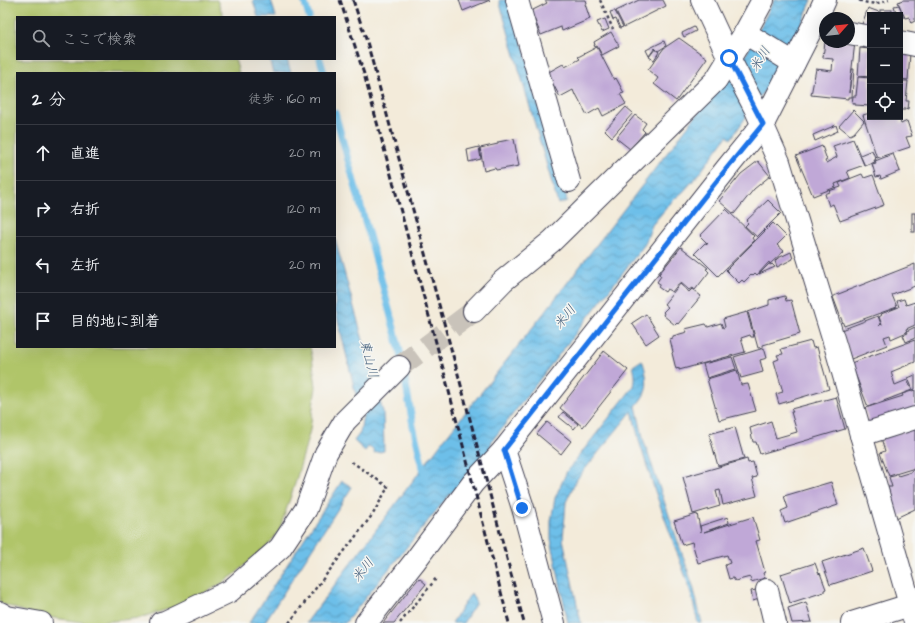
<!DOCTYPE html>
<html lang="ja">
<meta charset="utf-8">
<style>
body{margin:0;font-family:"Architects Daughter","Klee One",sans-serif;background:#242831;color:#f1f3f6}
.controls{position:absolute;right:12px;top:12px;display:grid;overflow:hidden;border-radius:0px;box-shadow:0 4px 16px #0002}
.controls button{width:36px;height:36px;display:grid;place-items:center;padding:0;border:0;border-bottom:1px solid #363941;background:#171b24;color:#f1f3f6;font:20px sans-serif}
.compass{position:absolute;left:819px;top:12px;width:36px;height:36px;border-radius:50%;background:#171b24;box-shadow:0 4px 16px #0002;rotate:63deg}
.stop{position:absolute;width:12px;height:12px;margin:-9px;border:3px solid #1a73e8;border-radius:50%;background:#fff}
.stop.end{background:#1a73e8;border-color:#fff;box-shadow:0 1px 4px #0008}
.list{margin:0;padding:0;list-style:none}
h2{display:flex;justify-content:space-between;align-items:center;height:52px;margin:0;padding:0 16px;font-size:17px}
h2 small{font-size:13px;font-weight:400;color:#9ea1a6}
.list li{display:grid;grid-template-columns:26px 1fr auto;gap:12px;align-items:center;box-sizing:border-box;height:56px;padding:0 16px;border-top:1px solid #363941}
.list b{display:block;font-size:15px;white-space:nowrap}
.list em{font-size:13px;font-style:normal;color:#9ea1a6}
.icon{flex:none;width:22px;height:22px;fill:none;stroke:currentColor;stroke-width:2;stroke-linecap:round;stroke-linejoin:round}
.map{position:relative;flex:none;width:915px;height:623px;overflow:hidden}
.search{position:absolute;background:#171b24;box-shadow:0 4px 16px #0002;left:16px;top:16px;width:320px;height:44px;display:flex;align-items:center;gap:10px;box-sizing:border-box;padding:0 14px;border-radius:0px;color:#9ea1a6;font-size:15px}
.panel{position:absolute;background:#171b24;box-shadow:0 4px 16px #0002;left:16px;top:72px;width:320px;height:276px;border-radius:0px}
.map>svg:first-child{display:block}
.pitch{fill:#b0c569;stroke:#697452}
.water{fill:url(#water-waves);stroke:#487092}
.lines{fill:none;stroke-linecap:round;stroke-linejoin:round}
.stream{stroke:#6dbfe9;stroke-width:7}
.building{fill:#c0a8d7}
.minor-tunnel{stroke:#c9c3ba;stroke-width:22;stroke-dasharray:22 11;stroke-linecap:butt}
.minor-casing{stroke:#414053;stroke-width:24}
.path{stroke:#414053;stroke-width:2.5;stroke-dasharray:3 3;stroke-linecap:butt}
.minor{stroke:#fff;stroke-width:22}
.rail{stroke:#22223b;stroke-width:3;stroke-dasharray:6 3;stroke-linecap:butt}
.route{stroke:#1a73e8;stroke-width:5}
.labels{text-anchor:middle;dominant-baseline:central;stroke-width:3;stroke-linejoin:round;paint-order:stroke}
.water-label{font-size:13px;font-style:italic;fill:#3c5978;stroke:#f6f6f2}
</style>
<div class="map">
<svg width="915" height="623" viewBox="0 0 915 623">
<defs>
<pattern id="water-waves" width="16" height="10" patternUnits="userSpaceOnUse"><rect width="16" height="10" fill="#6dbfe9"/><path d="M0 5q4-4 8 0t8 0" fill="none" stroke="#599bbe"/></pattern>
</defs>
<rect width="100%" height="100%" fill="#f6f6f2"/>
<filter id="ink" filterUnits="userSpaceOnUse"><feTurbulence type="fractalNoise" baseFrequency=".025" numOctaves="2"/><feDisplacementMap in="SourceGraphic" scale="8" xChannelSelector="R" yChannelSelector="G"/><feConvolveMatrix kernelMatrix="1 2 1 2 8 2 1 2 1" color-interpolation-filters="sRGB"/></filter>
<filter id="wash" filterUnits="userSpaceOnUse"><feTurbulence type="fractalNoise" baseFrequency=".012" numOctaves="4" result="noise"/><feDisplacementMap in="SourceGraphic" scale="16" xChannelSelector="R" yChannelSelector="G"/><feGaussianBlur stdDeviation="0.9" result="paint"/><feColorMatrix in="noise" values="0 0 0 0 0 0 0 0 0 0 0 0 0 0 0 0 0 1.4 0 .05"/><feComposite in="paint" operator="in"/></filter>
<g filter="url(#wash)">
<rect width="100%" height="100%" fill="#f3ebda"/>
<path class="pitch" d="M0,0H217L224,17H17V59H235L239,73H17V347H310L312,356L316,387L314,400L310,430L296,481L279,531L269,544L234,575L218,586L178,606L139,618L113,621L88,623L47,617L34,615L0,603Z"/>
<g class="water">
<path d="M253,0H271L276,17H258Z"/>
<path d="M499,0H510L564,186L567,201L558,204Z"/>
<path d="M774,0H812L783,66L761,95L731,139L727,136L699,174L683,192L673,200L652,225L645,244L492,441L490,449L458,488L450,494L345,623H306L442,442L548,308L724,79L747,53Z"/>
<path d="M269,59H287L291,73H273Z"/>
<path d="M335,239L383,412L384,451L374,453L373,449L368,447L365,451L354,441L360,433L363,415L357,399L335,308Z"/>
<path d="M642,360C645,367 648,381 646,389C645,395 640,401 636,406L644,442L693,586L702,623H698L689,586L655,491L640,444L632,411L577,479L566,502L563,539L581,623H568L551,539V521L555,498L567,471L634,386C636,379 635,373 633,366Z"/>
<path d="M342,481L352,487L264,623H249Z"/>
<path d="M471,593L476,603L463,623H452Z"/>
</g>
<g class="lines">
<g class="stream">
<path d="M304,0L309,17"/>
<path d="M320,59L324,73"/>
<path d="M335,113L381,279L401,355L413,426L425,476"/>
</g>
</g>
<g id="blocks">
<g class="building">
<path d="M459,0H490L463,11Z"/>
<path d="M545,0H586L587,3L585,4L590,19L562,31L561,27L541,35L531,11L547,3Z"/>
<path d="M639,0H663L666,6L624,27L616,11Z"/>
<path d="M904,0H915V21L911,23L909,17L905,18L898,2Z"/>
<path d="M899,5L904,17L900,18V15H897L894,6Z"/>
<path d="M868,8L879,12L878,15H870V30L861,27Z"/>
<rect x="880" y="10" width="12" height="5"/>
<path d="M614,11H615L623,27L620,28L616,19L613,20L610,12Z"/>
<path d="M605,19L609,29L602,32L597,22Z"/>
<path d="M694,27L696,31L684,37L682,33Z"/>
<path d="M611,32L619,46L602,55L597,46L595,47L594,45H595L594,42Z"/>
<path d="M679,38L707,58L676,101L654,84L658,78L648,70L664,48Z"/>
<path d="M664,41L666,46L658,51L655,48L649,56L646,50Z"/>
<path d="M825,42H855L849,93L852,69H854L852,97H848V99L811,95L816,69L832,71L833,59L823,58V57Z"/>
<path d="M597,47L614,80L616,78L624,93L620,94L626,104L603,116L599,108L587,115L576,94L575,95L573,90L560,97L547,73L563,64L565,67L580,59L578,57Z"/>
<path d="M860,48L870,49V77L858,76Z"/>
<path d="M655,49L659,52L654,60L649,57Z"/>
<path d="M900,52L910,53L908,80L900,79Z"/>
<path d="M858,77L870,78V106L855,105V103H852L853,96H856Z"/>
<path d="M900,81H908L906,101H909L908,109L905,108V110H900Z"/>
<path d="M626,107L633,113L612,137L605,130Z"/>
<path d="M853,110L864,121L854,133L850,135L839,126Z"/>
<path d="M870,113V117H899L901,124L907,121L912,136L906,137L910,147L877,158L863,115Z"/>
<path d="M635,115L646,123L642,129L645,132L630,149L616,138Z"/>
<path d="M836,125L838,131L815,141L813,135Z"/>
<path d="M514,139L519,166L496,170L495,168L484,171L480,148L498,144V142Z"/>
<path d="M853,139L864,165L847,171L850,178L835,184L836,187L813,196L796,156L822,146L827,160L825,161L826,163L837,157L833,146Z"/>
<path d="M479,147L481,159L469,162L467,150Z"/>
<path d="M872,150L876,160H874L875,162L865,166L860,155Z"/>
<path d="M893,154L900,171L881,179L880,176L876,177L872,164L876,163L875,161Z"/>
<path d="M758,161L770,176L754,189L734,214L719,201L741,174Z"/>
<path d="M862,174L864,178L873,175L884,205L840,221L833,204L829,206L825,194L830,192L829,191L841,187L839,183Z"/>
<path d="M768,200L781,213L757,237L745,226L748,223L746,221Z"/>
<path d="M726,209L754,236L752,238L754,241L718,276L695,253L705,243L708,244L700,236Z"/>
<rect x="912" y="213" width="3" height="19"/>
<path d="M773,223L786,236L777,245L784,251L770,264L769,262L757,275L755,273L752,276L751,275L744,282L742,280L739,283L726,270Z"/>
<path d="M681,247L708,268L706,269L709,272L695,290L692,288L689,290L680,282L672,292L667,289L665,292L658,287L660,284L657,282L661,276L659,274Z"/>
<path d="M791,252L793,259L777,267L775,261L778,258Z"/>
<path d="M769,264L771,265L772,264L775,267L759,274Z"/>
<path d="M915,264V286L892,295L897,307L844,326L833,297L836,295Z"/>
<path d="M680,284L689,292L692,289L701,296L678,324L677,323L675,325L663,315L664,313L663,312L668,307L664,304Z"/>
<path d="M785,296L786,301L791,300L800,334L763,345V347L758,348L748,312L769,305V300Z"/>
<path d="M904,299L906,305L915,302V325L906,329L907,332L891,339L890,335L884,337L887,345L851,359L841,330L878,316L881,324L879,326L881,324L882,325L879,317L882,315L881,314L899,307L897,301Z"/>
<path d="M747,312L754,337H751L750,335L741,338L745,352L679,370V368L676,369L672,353L673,352L670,339L673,338V336L687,332L685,329L706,324L708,327L721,323L723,328L725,327L723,319Z"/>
<path d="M646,314L659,335L646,344L632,323Z"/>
<path d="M915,327V338L906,342L903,335L908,333L907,331Z"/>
<path d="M915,340V362L891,372L895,385L907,380L912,390L868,407L851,363Z"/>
<path d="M811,341L813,348L817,347L829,389L779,404L776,394L783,392L774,361L779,359L777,355L783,354L781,349Z"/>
<path d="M764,348L767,358L760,360L763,372L741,378L734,357Z"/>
<path d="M604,351L628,370L583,427L560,408Z"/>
<path d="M732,357L736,369L707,378L703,364Z"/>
<path d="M737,370L741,385L748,384L756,411L719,420L707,379Z"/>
<path d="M915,375V389L913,390L908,378Z"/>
<path d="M915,390V413L869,426L865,408L903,396L902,394Z"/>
<path d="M836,397L845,429L760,454L756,442H753L750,428L771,421L776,438L797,432L791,412H793L791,409Z"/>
<path d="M563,412L578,424L574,429L559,417Z"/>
<path d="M547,422L571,441L561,454L537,434Z"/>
<path d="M735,427L744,459L718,466L709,434Z"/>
<path d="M915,428V468L889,476L880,453L885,451L881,438Z"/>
<path d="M747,459L748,463L753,462L757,477L752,478L757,496L723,505L720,490L716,491L720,506L693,514L683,477Z"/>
<path d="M915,469V509L896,518L888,487H892L889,477L898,475V476L911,472V471Z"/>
<path d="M831,482L838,505L785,523L781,511L788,508L784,496Z"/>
<path d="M697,514L701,532L700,526L728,517L729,523L704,532L753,517L760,540L756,541L765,572L763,573L765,578L751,582L750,577L735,581L733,578L729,579L725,565L730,563L727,555L698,563L692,542L682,545L674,521Z"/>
<path d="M864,548L872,571L830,585L822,562Z"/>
<path d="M815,563L819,574L820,573L826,589L824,590V592L790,603L781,574Z"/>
<path d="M419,578L426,584L394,623H383Z"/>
<path d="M756,590L759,599L753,601L751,591Z"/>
<path d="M806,602L812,622L792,623L788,608Z"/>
</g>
</g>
</g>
<g filter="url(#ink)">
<use href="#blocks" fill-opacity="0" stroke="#414053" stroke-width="1"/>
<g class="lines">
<path class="minor-tunnel" d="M399,367L474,311"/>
<defs>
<g id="minor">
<path d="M517,0L569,181"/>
<path d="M702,0L729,58L756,110L779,162L836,348L915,622"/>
<path d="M745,33L794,63"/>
<path d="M849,33L870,37"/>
<path d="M900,42L915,45"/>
<path d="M474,311L503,281L552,241L716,80L745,33L763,0"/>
<path d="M861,435L915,418"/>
<path d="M504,450L523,508L554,623"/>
<path d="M767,590L775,623"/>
<path d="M0,613L7,617L41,623"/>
<path d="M161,623L165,622L230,591L280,548L306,509L326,453L345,421L399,367"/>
<path d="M366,623L415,561L473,483L504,450L727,168L763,124L815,22L825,0"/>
<path d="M852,623L910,605"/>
</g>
</defs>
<use href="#minor" class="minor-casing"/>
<g class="path">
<path d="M600,0L613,29"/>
<path d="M859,0C870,5 878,4 889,0"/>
<path d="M289,623L373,514L388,487L349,460"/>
<path d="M400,623L435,580L432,577"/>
</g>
<use href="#minor" class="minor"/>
<g class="rail">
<path d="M340,0L364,74L445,376L509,623"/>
<path d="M353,0L367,42L458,374L524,623"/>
</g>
</g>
</g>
<g class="lines" filter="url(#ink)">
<path class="route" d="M522,508L504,450L727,168L763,124L729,58"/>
</g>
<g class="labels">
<g class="water-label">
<text transform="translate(760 59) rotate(-58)">米川</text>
<text transform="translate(565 317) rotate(-51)">米川</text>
<text transform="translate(369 359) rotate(76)">東山川</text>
<text transform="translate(363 570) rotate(-51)">米川</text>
</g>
</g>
</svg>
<div class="controls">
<button>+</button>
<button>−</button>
<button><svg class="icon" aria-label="locate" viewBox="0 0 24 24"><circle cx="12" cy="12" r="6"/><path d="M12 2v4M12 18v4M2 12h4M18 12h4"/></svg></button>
</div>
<svg class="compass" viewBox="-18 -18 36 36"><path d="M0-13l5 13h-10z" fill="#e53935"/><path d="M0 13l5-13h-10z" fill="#9ea1a6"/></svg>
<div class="stop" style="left:729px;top:58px"></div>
<div class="stop end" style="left:522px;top:508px"></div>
<div class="search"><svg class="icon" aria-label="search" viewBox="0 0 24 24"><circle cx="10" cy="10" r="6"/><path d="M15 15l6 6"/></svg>ここで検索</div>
<section class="panel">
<h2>2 分<small>徒歩 · 160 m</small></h2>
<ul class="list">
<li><svg class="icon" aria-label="ahead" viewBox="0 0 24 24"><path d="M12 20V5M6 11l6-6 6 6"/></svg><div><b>直進</b></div><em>20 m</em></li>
<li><svg class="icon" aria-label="right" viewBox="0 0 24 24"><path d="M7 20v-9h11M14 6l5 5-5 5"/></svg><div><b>右折</b></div><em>120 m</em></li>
<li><svg class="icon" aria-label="left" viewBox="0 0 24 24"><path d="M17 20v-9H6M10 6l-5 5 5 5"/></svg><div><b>左折</b></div><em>20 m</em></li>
<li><svg class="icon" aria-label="arrive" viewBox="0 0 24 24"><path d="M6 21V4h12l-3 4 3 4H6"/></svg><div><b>目的地に到着</b></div></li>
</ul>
</section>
</div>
